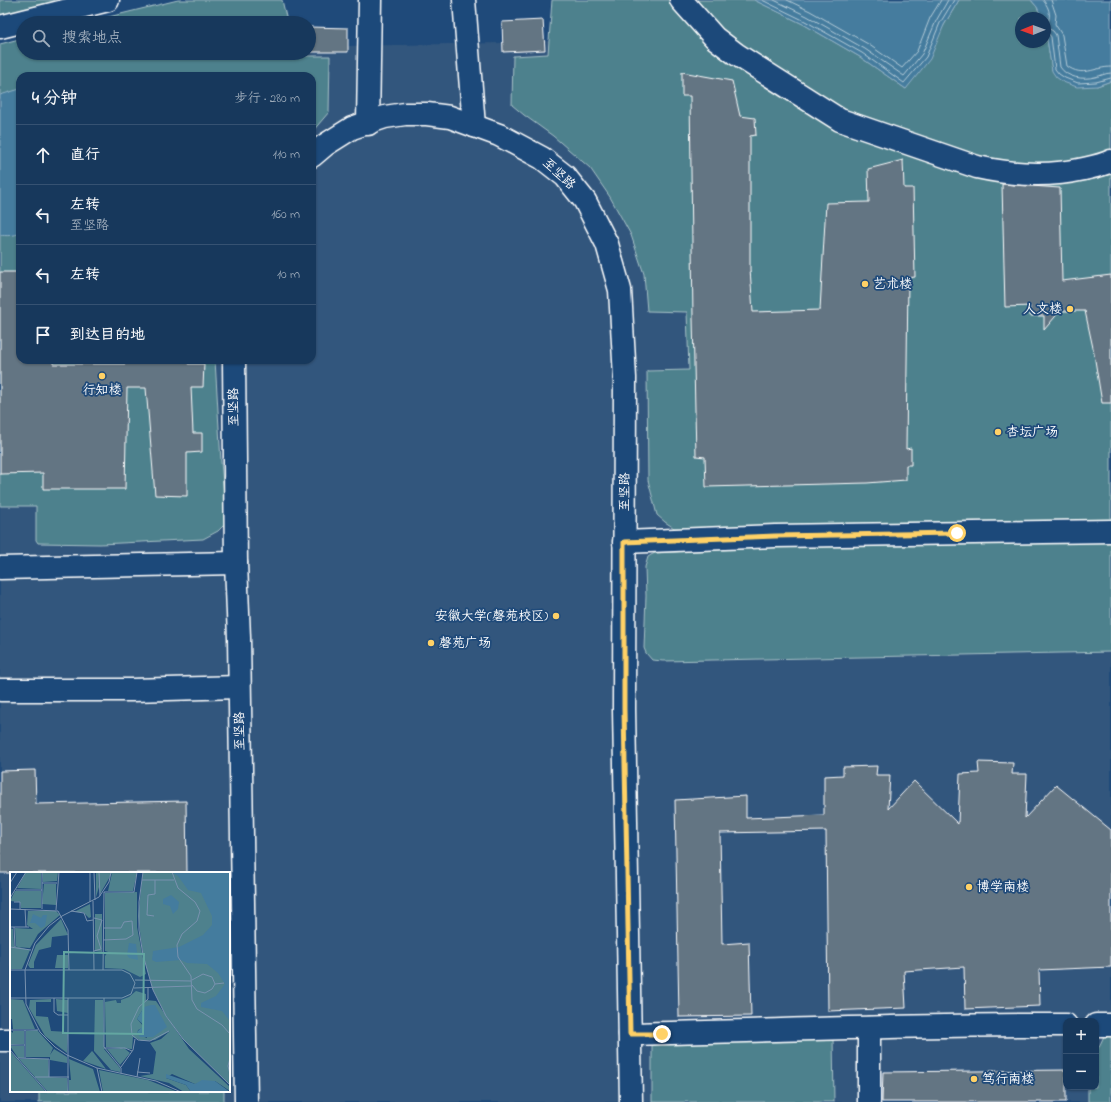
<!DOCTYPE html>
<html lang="zh">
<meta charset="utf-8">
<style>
body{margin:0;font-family:"Indie Flower","LXGW WenKai TC",sans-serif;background:#244365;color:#f1f3f6}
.controls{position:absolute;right:12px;bottom:12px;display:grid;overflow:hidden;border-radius:8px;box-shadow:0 1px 3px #0004}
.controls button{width:36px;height:36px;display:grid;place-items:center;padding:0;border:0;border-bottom:1px solid #365272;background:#17385c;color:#f1f3f6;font:20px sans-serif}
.compass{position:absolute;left:1015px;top:12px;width:36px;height:36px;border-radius:50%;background:#17385c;box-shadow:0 1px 3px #0004;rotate:269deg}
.stop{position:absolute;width:12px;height:12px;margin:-9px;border:3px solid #ffd166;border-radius:50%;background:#fff}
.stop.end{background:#ffd166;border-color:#fff;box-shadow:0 1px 4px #0008}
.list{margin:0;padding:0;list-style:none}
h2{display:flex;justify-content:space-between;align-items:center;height:52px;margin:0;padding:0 16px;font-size:17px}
h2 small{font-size:13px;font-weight:400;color:#9eacbb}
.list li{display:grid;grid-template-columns:26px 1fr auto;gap:12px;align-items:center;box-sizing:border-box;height:60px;padding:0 16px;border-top:1px solid #365272}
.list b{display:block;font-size:15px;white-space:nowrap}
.list p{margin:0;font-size:13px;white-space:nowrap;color:#9eacbb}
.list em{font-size:13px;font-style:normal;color:#9eacbb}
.icon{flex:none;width:22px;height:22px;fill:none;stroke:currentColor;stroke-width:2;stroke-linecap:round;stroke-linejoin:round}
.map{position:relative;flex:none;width:1111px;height:1102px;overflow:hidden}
.search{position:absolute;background:#17385c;box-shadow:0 1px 3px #0004;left:16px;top:16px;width:300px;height:44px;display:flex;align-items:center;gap:10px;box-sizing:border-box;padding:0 14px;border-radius:22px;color:#9eacbb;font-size:15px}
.panel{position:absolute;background:#17385c;box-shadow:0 1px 3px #0004;left:16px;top:72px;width:300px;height:292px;border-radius:12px}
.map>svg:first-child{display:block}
.built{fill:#33577d;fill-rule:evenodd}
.green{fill:#4e818d;stroke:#a6c0c6}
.water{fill:#447c9e;stroke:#8fb0c5}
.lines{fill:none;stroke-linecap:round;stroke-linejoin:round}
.shore{stroke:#b4cbd8;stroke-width:1}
.building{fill:#637483;stroke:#fff}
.minor-casing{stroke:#fff;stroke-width:25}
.minor{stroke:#1f4a7a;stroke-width:22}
.route{stroke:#ffd166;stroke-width:5}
.poi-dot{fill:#ffd166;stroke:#1f4a7a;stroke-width:1.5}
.labels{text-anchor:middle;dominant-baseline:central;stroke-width:3.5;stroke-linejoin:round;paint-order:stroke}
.street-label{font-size:13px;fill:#fff;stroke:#1f4a7a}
.poi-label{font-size:13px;fill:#fff;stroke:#1f4a7a;text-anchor:start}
.inset-road{fill:none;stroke:#7992af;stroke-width:1}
.view{fill:#63a6a1;fill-opacity:0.15;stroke:#63a6a1;stroke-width:2}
.inset-edge{fill:none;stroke:#fff;stroke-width:2}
</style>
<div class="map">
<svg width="1111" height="1102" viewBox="0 0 1111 1102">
<rect width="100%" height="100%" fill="#1f4a7a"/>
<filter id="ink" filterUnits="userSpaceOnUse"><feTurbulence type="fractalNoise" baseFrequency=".025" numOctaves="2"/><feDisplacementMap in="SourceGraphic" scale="8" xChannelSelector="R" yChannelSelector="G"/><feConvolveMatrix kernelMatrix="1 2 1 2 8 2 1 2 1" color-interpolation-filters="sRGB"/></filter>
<g filter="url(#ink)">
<path class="built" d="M552,0H1111V1102H0V44L23,38V53H309L310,27L348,28V46L503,43L502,22L543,20L544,41H549ZM1021,18H1045V42H1021ZM20,76H312V360H20ZM11,873H229V1091H11ZM1066,1021H1096V1087H1066Z"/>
<g class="green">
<path d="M0,0H108L0,27Z"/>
<path d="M178,0H282L287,21L299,23H84Z"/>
<path d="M552,0H674L781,87L981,173L1111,168V525L705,529L674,528L665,522L657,515L648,480L647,371L689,370L687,312L647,311L644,274L631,235L610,197L590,168L553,136L524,115L512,105L513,56L548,54Z"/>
<path d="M684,0H754L803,24L860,57L906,89L959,0H1031L1037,7L1042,18H1021V42H1045V26L1052,70L1097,86L1111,81V161L1042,174L886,137L784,84Z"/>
<path d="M23,38V53H306V56H330L329,112L312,132V76H20V360H215L221,462L226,516L224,525L218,531L203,539L100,544L38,543L36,540V506H0V44Z"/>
<path d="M1111,541V652L663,661L652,660L646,653L644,648L646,596L645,567L648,557L651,555L655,553L787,546H872Z"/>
<path d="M1106,1032H1111V1102H1088V1087H1096V1053Z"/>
<path d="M833,1038L834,1102H652V1044Z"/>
<rect x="39" y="1091" width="185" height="11"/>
</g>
<g class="water">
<path d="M754,0H959L944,25L930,59L906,89L860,57L803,24Z"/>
<path d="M1031,0H1111V81L1097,86L1077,87L1063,82L1056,77L1052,71L1045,26V18H1042L1037,7Z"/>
<path d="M20,89V233C15,236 5,236 0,235V95Z"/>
</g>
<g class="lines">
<g class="shore">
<path d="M762,0L805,21L862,53L904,83L926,57L940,23L954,0"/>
<path d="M774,0L807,16L865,49L904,76L922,54L936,21L948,0"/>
<path d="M787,0L810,11L868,44L902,68L917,51L930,18L941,0"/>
<path d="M1043,0C1051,10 1051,17 1046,27L1053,31L1056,35L1060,67C1067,78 1083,80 1095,77C1101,76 1105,73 1111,73"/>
<path d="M1051,0L1056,15L1055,24L1062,35L1067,66C1083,78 1094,67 1111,67"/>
<path d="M1045,33L1049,34L1051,37L1055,69L1059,74L1065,78L1078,83L1096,82L1111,78"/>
</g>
</g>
<g class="building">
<path d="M543,20L545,50L503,52L502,22Z"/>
<path d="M310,27L348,28V52H310Z"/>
<path d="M682,72L732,81L740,116L755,118L756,135L750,136V269L753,312L820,310L826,203L869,202L868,169L903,160L904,188H913L915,277L908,278L906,449L911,448V465H906V480L867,483L706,487L705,457L696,456L693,318L690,96H682Z"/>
<path d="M1002,184L1060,188L1062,281L1111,275V403H1102L1093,348L1085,311H1060L1044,330V316H1030V306L1005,307Z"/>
<path d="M0,272H20V360H53V364H125V360H188V364H204L203,387H191L193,433H202V452L187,453V496L155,495L146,388H127L125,489H43V473L0,474Z"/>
<path d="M978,762L1013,763L1012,774H1027L1025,818L1056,785L1111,830V967L1039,970L1040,1006L965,1009L964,967L904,971L906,1008L828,1011L826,831L720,833L722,944L749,942L751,1016L679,1017L675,800L746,796V818L824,815V776L843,775V767L877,766L876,775H890L888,809L914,781L958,824L960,774L979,773Z"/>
<path d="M35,770L36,804L186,801L187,873H0V771Z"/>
<path d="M1066,1070V1102H882L883,1072Z"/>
</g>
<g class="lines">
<defs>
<g id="minor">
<path d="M464,0L474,126"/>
<path d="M681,0L715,38L736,54L840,120L977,167C1013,175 1048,177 1084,169C1093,167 1103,165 1111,161"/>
<path d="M0,27L108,0"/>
<path d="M368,124L370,0"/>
<path d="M312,156L325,145L352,128L385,117L405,114H427L450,117L499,135L542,158L565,176L585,201L607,244L620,290L625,378L624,709L631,1102"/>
<path d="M234,360L236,563L239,638L246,1102"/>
<path d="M624,542L775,536L1111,531"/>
<path d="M0,568L236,563"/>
<path d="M0,690H132L239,687"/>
<path d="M1096,1025H1111"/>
<path d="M869,1028V1102"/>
<path d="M630,1034C775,1031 921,1024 1066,1025"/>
<path d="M0,1040H11"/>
</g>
</defs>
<use href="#minor" class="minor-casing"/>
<use href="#minor" class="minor"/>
</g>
</g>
<g class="lines" filter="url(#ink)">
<path class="route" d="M662,1034H630L624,709V542L775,536L957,533"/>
</g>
<g class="poi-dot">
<circle cx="865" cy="284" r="4"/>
<circle cx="1070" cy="309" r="4"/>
<circle cx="102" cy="376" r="4"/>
<circle cx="998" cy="432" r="4"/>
<circle cx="556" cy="616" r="4"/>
<circle cx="431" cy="643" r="4"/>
<circle cx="969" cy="887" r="4"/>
<circle cx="974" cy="1079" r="4"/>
</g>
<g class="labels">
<g class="street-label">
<text transform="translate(559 174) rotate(43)">至坚路</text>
<text transform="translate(234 407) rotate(-91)">至坚路</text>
<text transform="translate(625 492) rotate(-89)">至坚路</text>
<text transform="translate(240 731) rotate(-91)">至坚路</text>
</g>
<g class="poi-label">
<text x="873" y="284">艺术楼</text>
<text x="1062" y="309" text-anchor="end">人文楼</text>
<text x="102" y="390" text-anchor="middle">行知楼</text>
<text x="1006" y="432">杏坛广场</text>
<text x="548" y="616" text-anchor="end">安徽大学(磬苑校区)</text>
<text x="439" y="643">磬苑广场</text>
<text x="977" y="887">博学南楼</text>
<text x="982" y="1079">笃行南楼</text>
</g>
</g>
<g transform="translate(10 872)">
<rect width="220" height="220" fill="#1f4a7a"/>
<path d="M16,0H31V17L7,16ZM32,0H48L47,9L33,10ZM86,0L102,1L90,22L88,3L89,15L86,25ZM127,0L123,19H98L102,1ZM133,0H220V213L173,167L156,144L143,118L133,83L128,44ZM34,12H46V33L32,32ZM5,19H31V36H11L10,30L0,29ZM127,20V55L136,102L130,105L114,97L95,96V84L98,80L95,79V21ZM80,32L81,45L79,46L73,40H64ZM18,39H46L50,43L28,62L20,76L6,75L5,56L23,57L17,53ZM85,42H92V80L85,79ZM51,47L58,63L42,65L41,75L29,78L24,90V96H20L18,93L26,73ZM0,56L3,57L4,74L20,78L12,97H0ZM47,83H58V96H45ZM126,119L136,122V128L146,129L179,177L220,215V219L205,209L185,212L162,202L156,206L176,213L181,220H174L159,211L130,204L143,202L146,180L140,171L151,167L160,159L145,168L132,169L123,165L122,177L96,175L95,130L106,128L107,131H111V128L119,125ZM133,137L137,166L127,162L128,158L134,155L127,147ZM0,127L13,128L25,157H3L2,147H0ZM41,127V130H26V144L38,145L41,159L58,160L57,181L35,164L19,136L20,128ZM46,127L58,128V141L47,139ZM85,128H93L94,177L110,196V200L101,198L84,179ZM0,158L3,161V159H14V172L0,173ZM27,158L43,176L40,183L44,177L57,185V191L40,188V185H16V159ZM0,174H14V186H8ZM114,176L120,181L110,193L97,177ZM0,179L36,220H0ZM82,179L83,180L96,197L73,189ZM9,187H38L39,205L57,206L58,220H38ZM59,187L83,197L90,220H59V208H61ZM89,198L138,208L168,220H93Z" fill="#4e818d" fill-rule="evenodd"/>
<path d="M161,0H220V149L212,139L191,135V131L206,124L215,112L208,101L197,92L177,91L171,88L146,90L142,88L143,79L169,75L193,63L202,53V44L191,21L178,18L168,4ZM161,23L169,30L168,37L163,42L160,34L153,32V27ZM23,42L31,46L33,43H37L35,54L31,56L25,51H20ZM119,71L126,72L128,88L119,86L117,83ZM141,133H145L157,155L143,165H130L127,160L134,153L127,147L134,135ZM156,202L185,212L192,208L205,209L220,220H181L176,213L156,206Z" fill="#447c9e"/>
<path class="inset-road" d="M32,0V37M80,0V30M84,0L85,28M89,0L90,24M101,0L99,10L89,25L52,44L39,54L25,71L15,98L16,132L30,160L45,175L57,183L87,196L146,209L171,220M133,0L129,30V58L133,83L143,118L156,144L173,167L220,213M162,0L168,16L185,30L190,39L187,49L172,62L167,73L168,85L181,104L182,128L187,137L212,153L220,162M132,8H164M0,11L7,0M32,11H47M6,18H32M0,26L16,0M83,29L84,98M4,30H10V37M0,37L48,39L58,58L59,98M15,37L16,55M46,38L49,0M61,39L74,41L77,49L83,48M144,44L137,43L138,23L145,22V8M84,46L92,48L87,64L91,77L84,79M0,55H19M4,55L5,75M93,68L116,67L123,63L122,49L114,50L111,56H93M0,75L21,78M0,98H112L120,102L125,111L121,122L112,126H0M93,98L94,20H124L127,0M125,108L181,109M182,108L193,102L202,105L205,112L214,111M182,113L187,119L195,121L202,117L205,112M138,115V127L129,135L121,152L122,163L128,168L140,169L159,159M124,116L181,114M44,126V140L48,143H58M58,126V220M94,126V175L111,196V201M0,158H28M0,173H15M94,176H115L122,179M0,178L37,220M8,186L39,187V205M15,186V158M220,186L218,194L220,202M111,195L123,178L125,167M87,196L92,220M127,200L140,201M25,205H59M127,205L130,186"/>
<path class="view" d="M54,80L134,82L133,162L53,161Z"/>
<rect width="220" height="220" class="inset-edge"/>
</g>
</svg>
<div class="controls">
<button>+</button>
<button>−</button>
</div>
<svg class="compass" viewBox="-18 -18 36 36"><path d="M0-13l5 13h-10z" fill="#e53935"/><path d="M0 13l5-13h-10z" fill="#9eacbb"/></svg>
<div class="stop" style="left:957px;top:533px"></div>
<div class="stop end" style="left:662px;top:1034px"></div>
<div class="search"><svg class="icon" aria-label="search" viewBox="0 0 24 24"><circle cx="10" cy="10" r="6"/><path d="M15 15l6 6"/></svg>搜索地点</div>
<section class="panel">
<h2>4 分钟<small>步行 · 280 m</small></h2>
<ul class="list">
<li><svg class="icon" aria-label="ahead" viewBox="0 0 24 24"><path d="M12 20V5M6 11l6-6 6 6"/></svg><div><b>直行</b></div><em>110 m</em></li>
<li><svg class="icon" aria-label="left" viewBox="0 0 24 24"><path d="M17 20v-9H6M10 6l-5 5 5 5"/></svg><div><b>左转</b><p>至坚路</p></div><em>160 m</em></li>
<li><svg class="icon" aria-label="left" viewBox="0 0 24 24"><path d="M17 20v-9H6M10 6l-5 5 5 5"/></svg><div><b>左转</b></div><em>10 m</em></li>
<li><svg class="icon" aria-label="arrive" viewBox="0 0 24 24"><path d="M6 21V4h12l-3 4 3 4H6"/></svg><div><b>到达目的地</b></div></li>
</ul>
</section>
</div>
